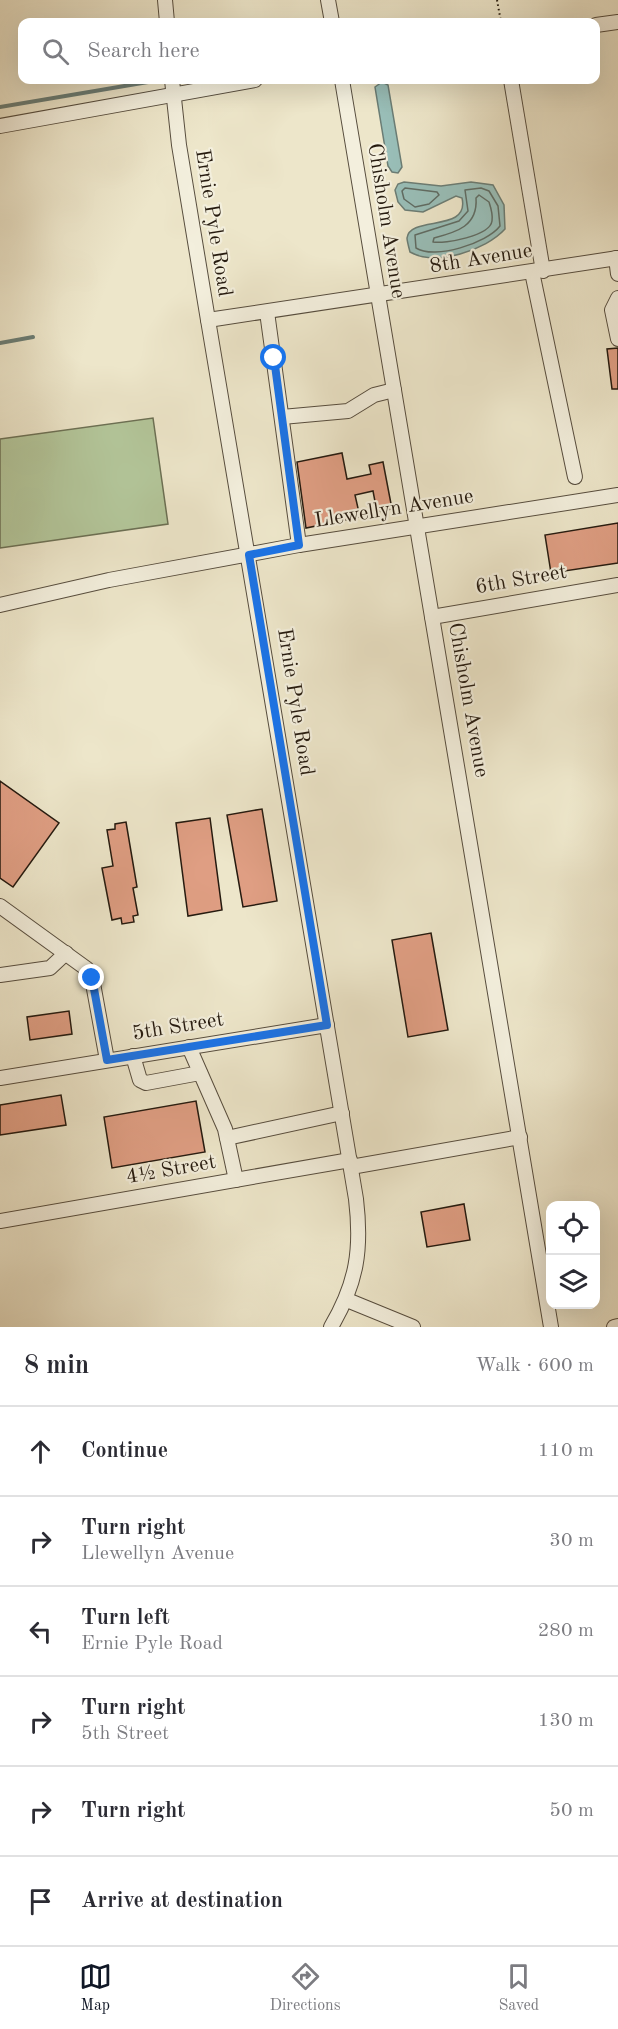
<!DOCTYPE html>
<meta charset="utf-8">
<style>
body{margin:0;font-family:"Old Standard TT",serif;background:#f2f2f3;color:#2b2b33}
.controls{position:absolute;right:18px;bottom:18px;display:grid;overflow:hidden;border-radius:12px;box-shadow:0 6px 24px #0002}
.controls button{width:54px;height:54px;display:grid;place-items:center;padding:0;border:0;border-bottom:2px solid #e1e1e2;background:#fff;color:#2b2b33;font:30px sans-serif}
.stop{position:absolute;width:18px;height:18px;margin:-14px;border:4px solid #1a73e8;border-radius:50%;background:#fff}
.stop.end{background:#1a73e8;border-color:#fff;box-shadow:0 2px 6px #0008}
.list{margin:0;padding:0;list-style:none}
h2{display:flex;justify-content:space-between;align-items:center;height:78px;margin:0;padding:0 24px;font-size:26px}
h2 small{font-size:20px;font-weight:400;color:#7c7c81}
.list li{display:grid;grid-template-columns:39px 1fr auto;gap:18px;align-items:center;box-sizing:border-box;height:90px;padding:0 24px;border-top:2px solid #e1e1e2}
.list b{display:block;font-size:22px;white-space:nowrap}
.list p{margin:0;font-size:20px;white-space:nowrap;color:#7c7c81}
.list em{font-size:20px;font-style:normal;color:#7c7c81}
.icon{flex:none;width:33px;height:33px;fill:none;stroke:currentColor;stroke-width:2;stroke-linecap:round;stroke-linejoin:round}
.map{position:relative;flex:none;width:618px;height:1327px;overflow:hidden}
.search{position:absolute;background:#fff;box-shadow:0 6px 24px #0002;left:18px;right:18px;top:18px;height:66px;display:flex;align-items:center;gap:15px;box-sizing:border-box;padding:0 21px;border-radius:12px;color:#7c7c81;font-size:22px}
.sheet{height:618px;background:#fff}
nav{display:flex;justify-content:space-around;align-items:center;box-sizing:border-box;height:84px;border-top:2px solid #e1e1e2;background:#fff;font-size:16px;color:#7c7c81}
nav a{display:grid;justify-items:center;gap:3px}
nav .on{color:#111827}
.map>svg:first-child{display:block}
.green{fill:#b3c69a;stroke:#6c7054;stroke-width:1.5}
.water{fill:#99bfb9;stroke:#6b7d75;stroke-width:1.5}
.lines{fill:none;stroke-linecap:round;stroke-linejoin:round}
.shore{stroke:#5f6c64;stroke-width:1.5}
.stream{stroke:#6b7d75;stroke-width:4}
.building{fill:#df9e83;stroke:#251a0f;stroke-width:1.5}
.minor-casing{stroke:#574d3e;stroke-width:16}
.path{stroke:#251a0f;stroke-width:2;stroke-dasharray:1.5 3;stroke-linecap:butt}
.minor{stroke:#f3efdd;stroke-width:14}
.route{stroke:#1a73e8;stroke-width:8}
.labels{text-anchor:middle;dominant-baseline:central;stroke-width:4.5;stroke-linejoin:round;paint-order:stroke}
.street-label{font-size:21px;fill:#251a0f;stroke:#f3efdd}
</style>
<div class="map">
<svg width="618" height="1327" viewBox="0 0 618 1327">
<rect width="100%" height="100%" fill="#ede6ca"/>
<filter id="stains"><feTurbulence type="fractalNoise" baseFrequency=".00333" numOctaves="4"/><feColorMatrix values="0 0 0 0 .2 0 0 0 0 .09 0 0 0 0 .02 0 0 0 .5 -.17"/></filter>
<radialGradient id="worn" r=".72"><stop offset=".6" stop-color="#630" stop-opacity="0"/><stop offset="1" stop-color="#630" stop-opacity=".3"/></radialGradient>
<path class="green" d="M153,418L168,524L0,548V439Z"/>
<g class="water">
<path d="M382,82L388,85L402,167L398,173L392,172L388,166L375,87Z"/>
<path d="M404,182L441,186L471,182L493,185L504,205L505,229C486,250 436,267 410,252C409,248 407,241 407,238C410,215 470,233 462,198L456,196L423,212L405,210L398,202L395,190L398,184Z"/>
</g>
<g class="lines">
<g class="shore">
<path d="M405,188L437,192L439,195L429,204L415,207L404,199L402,191Z"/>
<path d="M481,188L489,191L498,206L500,226C487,243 435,260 416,248L415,235L459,221L468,211L465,190Z"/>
<path d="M479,195L489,202C491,208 493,215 492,221C490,236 445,244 433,242L434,238C457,232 478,226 476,198Z"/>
</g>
<g class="stream">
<path d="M0,107L154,81"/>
<path d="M0,343L33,337"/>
</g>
</g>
<g class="building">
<path d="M618,348V389H612L607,349Z"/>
<path d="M342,453L347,479L371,474L369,465L383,462L392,509L377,512L373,491L355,495L360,517L306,528L297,462Z"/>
<path d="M618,523V563L551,573L545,535Z"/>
<path d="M0,781L59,823L13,887L0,878Z"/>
<path d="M262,809L277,901L243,907L227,815Z"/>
<path d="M210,818L222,910L188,916L176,823Z"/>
<path d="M126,822L137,887L133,888L138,915L133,916L134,922L122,924L121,918L112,920L102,868L113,866L107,830L115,829V824Z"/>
<path d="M431,933L448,1030L408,1037L392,940Z"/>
<path d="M69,1011L72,1034L30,1040L27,1017Z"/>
<path d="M61,1095L66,1125L0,1135V1105Z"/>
<path d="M196,1101L205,1152L112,1168L104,1117Z"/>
<path d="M464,1204L470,1240L427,1247L421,1212Z"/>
</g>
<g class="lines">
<defs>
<g id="minor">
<path d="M165,0L167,22"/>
<path d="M328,0L332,22"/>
<path d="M596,25L618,22"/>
<path d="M172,80L179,145L208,320L356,1199C362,1249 357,1283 331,1327"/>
<path d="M342,80L551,1327"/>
<path d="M511,80L543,271"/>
<path d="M0,126L255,80"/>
<path d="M616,258L618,274"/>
<path d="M532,272L575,477"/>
<path d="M618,298L612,310L618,339"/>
<path d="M267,312L299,545"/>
<path d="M208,320L618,258"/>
<path d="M282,417L348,411L374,395L394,390"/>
<path d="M0,605L109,580L299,545L618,495"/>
<path d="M432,617L618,585"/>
<path d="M0,906L87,969L92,978L107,1060"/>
<path d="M0,975L50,968L66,953"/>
<path d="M189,1047L225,1129L236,1180"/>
<path d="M133,1056L140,1080L146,1083L200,1073"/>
<path d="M0,1078L327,1025"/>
<path d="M227,1138L342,1113"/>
<path d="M351,1167L520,1137"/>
<path d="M0,1221L350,1160"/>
<path d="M347,1300L413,1327"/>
<path d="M614,1327L618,1326"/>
</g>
</defs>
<use href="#minor" class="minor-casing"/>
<path class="path" d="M497,0L501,22"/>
<use href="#minor" class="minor"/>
</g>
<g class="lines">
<path class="route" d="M92,978L107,1060L327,1025L249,555L299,545L274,358"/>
</g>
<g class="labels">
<g class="street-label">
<text transform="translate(386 221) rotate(81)">Chisholm Avenue</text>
<text transform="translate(213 223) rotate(81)">Ernie Pyle Road</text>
<text transform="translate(481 259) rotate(-9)">8th Avenue</text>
<text transform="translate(394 509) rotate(-9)">Llewellyn Avenue</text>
<text transform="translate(521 580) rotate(-10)">6th Street</text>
<text transform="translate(468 700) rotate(80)">Chisholm Avenue</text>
<text transform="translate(295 702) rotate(81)">Ernie Pyle Road</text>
<text transform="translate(178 1027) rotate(-9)">5th Street</text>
<text transform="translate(171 1170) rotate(-10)">4½ Street</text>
</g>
</g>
<rect width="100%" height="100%" filter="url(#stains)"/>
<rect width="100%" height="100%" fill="url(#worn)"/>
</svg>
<div class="controls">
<button><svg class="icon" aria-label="locate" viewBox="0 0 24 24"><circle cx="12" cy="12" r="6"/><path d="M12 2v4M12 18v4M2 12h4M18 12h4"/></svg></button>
<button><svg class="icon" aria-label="layers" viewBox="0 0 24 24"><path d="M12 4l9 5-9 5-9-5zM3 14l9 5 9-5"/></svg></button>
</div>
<div class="stop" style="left:274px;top:358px"></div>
<div class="stop end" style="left:92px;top:978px"></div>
<div class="search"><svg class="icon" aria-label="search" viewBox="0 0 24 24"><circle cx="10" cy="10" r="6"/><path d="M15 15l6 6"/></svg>Search here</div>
</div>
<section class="sheet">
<h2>8 min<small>Walk · 600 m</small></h2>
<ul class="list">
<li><svg class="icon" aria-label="ahead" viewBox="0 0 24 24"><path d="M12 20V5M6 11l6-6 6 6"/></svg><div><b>Continue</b></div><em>110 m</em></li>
<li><svg class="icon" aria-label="right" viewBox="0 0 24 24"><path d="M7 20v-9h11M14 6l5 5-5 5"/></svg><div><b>Turn right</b><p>Llewellyn Avenue</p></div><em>30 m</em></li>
<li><svg class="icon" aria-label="left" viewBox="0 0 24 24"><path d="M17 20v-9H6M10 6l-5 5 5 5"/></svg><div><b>Turn left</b><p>Ernie Pyle Road</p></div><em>280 m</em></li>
<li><svg class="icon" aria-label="right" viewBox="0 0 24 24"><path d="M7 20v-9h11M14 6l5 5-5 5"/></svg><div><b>Turn right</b><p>5th Street</p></div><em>130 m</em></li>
<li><svg class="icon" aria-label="right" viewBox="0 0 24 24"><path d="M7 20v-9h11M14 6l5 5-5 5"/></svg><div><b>Turn right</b></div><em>50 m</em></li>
<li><svg class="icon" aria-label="arrive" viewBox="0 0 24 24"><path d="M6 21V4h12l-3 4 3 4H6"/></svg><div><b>Arrive at destination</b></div></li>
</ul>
</section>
<nav>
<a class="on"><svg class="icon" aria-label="map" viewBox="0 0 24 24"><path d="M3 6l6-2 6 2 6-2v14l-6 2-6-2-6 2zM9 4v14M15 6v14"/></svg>Map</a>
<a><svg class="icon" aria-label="directions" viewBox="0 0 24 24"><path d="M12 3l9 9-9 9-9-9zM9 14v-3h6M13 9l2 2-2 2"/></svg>Directions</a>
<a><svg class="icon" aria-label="saved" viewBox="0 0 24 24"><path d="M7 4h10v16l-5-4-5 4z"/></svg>Saved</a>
</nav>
